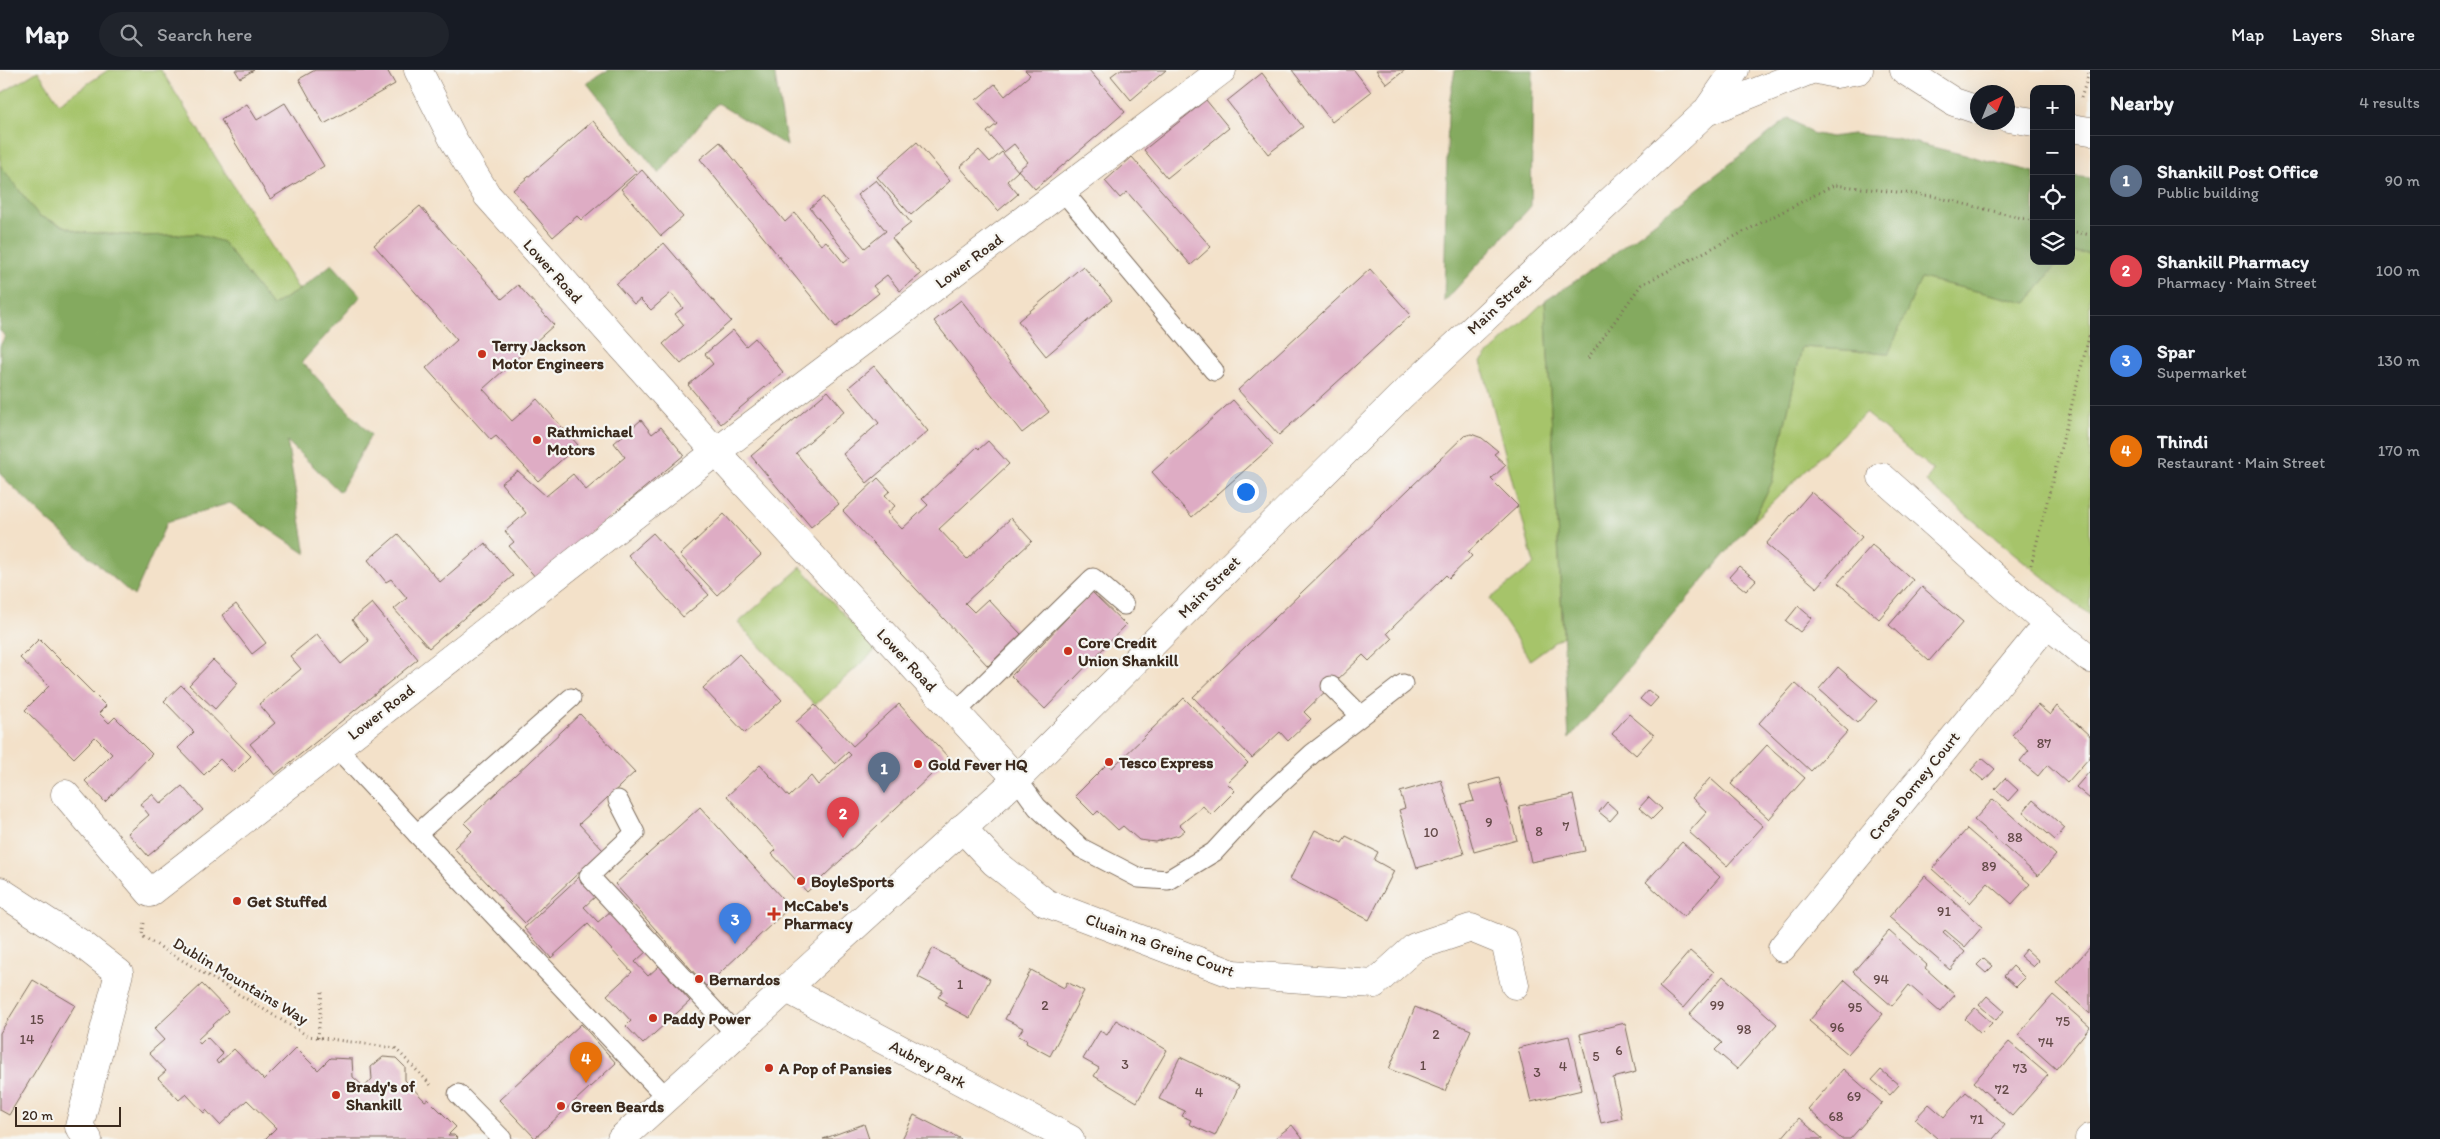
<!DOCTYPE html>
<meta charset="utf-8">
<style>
body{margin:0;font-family:Itim,sans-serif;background:#20242c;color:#f1f3f6}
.controls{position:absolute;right:15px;top:15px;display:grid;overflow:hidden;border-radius:10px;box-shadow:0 5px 20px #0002}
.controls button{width:45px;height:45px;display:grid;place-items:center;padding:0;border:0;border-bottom:1px solid #363941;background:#171b24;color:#f1f3f6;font:25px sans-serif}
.compass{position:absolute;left:1970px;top:15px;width:45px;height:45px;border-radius:50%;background:#171b24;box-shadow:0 5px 20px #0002;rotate:43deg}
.scale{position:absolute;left:15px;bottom:12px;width:106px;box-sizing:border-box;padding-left:5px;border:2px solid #3b2a1e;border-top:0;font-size:14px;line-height:18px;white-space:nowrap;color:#3b2a1e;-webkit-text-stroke:4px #f6f6f2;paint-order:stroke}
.you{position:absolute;left:1245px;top:421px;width:18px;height:18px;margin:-12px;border:4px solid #fff;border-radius:50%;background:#1a73e8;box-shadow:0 0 0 8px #1a73e833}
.badge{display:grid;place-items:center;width:32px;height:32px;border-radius:50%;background:#b45309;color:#fff;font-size:16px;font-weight:700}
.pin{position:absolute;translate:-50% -41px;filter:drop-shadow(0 1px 2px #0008)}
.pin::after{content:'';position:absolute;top:26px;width:18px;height:15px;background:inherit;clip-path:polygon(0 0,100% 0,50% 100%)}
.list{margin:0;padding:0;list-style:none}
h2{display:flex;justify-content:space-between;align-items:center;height:65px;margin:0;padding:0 20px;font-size:21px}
h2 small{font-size:16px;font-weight:400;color:#9ea1a6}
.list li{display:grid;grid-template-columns:32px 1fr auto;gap:15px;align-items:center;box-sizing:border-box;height:90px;padding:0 20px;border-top:1px solid #363941}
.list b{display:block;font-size:19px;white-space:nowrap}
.list p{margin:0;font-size:16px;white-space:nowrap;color:#9ea1a6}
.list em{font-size:16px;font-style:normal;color:#9ea1a6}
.icon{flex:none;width:28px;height:28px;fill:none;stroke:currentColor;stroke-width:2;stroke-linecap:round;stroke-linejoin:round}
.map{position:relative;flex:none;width:2090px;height:1069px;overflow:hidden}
header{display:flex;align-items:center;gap:30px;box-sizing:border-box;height:70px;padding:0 25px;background:#171b24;border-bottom:1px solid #363941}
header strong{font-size:24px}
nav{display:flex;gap:28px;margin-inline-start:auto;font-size:18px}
.search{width:350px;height:45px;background:#20242c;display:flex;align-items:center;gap:12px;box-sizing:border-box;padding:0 18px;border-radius:28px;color:#9ea1a6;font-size:19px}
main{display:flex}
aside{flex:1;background:#171b24}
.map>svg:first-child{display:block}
.green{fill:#a6c46b;stroke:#707744}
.forest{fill:#84aa5f;stroke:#606a3e}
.building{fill:#deacc4}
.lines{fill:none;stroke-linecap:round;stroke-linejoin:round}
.lane-casing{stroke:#7b6a5a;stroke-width:21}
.street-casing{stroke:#7b6a5a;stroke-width:29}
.secondary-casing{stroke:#7b6a5a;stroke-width:29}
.path{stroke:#7b6a5a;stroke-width:3;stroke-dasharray:1 4;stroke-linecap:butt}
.lane{stroke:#fff;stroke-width:19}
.street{stroke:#fff;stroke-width:28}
.secondary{stroke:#fff;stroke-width:28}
.poi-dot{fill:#c8321e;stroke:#f6f6f2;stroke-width:2}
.labels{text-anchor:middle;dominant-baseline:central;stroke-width:4.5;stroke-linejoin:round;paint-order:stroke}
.number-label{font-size:14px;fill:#644a48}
.street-label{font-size:16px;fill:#3b2a1e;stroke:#f6f6f2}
.poi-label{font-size:16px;font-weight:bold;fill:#3b2a1e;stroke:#f6f6f2;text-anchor:start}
</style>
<header>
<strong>Map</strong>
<div class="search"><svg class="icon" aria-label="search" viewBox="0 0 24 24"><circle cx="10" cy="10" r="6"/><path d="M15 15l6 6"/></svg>Search here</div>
<nav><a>Map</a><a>Layers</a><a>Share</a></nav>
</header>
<main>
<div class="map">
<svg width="2090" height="1069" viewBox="0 0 2090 1069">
<rect width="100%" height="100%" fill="#f6f6f2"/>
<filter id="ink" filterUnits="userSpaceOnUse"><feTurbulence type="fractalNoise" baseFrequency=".02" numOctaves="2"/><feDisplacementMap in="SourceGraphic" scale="10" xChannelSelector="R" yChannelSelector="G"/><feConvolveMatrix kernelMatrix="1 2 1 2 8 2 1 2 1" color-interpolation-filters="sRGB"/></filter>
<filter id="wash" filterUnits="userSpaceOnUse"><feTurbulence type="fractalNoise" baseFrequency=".0096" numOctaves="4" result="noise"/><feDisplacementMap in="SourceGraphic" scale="20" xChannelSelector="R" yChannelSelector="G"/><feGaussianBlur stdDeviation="1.12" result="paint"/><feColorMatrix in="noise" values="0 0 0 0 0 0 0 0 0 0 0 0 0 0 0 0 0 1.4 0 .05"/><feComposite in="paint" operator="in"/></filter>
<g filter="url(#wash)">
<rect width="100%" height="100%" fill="#f3e1c9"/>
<g class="green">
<path d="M108,0H161L299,220L272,236L223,172L197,164L143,166L79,162L39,146L0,95V24L38,1L59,33Z"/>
<path d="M2071,182L2090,184V545L1926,412L1933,400L1865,343L1752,452L1772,412L1802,277L1888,283L1921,208L2027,233L2059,191H2071Z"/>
<path d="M1545,231L1563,566L1530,590L1490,529L1534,494L1481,291Z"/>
<path d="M801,497L876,580L815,635L738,553Z"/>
</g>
<g class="forest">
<path d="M608,0H774L787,76L717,33L659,104L587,13Z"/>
<path d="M1455,0H1533L1531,136L1444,232L1448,40Z"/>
<path d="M1789,48L1811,63L1831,67L1852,64L1896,68L2034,102V191H2059L2027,233L1921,208L1889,283L1802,277L1772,412L1752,452L1569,669L1545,231L1598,196Z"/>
<path d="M0,95L39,146L79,162L143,166L197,164L223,172L272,236L299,220L332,194L361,226L302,292L371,365L340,422L287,371L306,484L230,433L167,452L134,526L47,450L0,404V276L5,266L0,261Z"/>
<path d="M2071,106L2090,108V184L2071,182Z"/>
</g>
<g id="blocks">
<g class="building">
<path d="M235,0H254L240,8Z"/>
<path d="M315,0H387L395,14L324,54L299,9Z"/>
<path d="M1025,0H1089L1125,42L1035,119L1018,100L1028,92L1014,74L1004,82L987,62L997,54L976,30L995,14L1005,26L1030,5Z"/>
<path d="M1119,0H1166L1131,30L1111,6Z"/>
<path d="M1292,0H1354L1371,22L1332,52Z"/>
<path d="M1376,0H1405L1387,14Z"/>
<path d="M1262,3L1303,57L1268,84L1227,31Z"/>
<path d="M1206,30L1229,58L1167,108L1144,80Z"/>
<path d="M285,33L324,96L270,129L221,50L247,34L257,50Z"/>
<path d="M593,51L637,102L581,150L577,146L553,167L513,120Z"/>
<path d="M720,72L785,152L795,143L821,175L826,171L844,193L850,188L810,138L823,127L865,178L886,161L857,125L876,110L911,153L892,168L921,204L900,221L887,205L873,216L879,223L836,257L700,89Z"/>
<path d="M917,72L950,111L911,145L877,107Z"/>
<path d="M979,80L990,92L1002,82L1018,101L1007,111L1018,124L998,141L960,97Z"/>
<path d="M1132,87L1211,177L1191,195L1127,122L1120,128L1105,111Z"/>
<path d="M642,100L683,147L661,166L621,119Z"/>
<path d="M420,136L502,229L518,215L554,255L483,319L512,351L537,329L578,375L538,411L496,366L491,370L426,298L457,270L374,175Z"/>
<path d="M664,173L731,251L681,294L663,274L684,255L675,244L683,238L671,223L651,240L640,229L634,234L616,214Z"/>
<path d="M1083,196L1112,230L1046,286L1018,251Z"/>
<path d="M1370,199L1411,245L1279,365L1238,320Z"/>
<path d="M961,230L1049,342L1022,363L934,251Z"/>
<path d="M733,260L746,276L755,268L783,302L721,354L688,315L713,294L705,284Z"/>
<path d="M874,296L928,361L867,413L843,384L879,353L849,317Z"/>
<path d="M828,321L845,341L796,383L839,434L811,457L751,386Z"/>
<path d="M1233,330L1273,375L1192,447L1152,402Z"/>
<path d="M641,350L652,364L661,357L684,385L536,508L509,476L514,472L505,461L526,443L501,413L518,401L546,426L573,404L586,420L625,387L614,373Z"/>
<path d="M1471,364L1482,368L1498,381L1494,384L1506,395L1491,409L1518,436L1468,482L1472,486L1449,508L1446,505L1387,563L1392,569L1369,591L1363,585L1304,642L1311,649L1288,671L1280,662L1252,688L1193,627L1464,366Z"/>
<path d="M988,371L1009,394L939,459L967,489L1011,448L1032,471L965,533L974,542L988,529L1021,564L988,596L843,441L878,408L890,421L885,425L895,436L887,443L902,459L928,435L922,429L977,377L979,379Z"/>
<path d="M1811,422L1862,467L1817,518L1766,474Z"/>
<path d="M724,444L761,485L717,525L680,485Z"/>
<path d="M653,463L709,525L683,547L628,485Z"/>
<path d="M398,464L440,512L485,473L513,506L429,578L394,539L407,528L391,509L386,512L368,490Z"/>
<path d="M1872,475L1913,510L1879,549L1838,513Z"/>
<path d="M1739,496L1756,510L1746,521L1729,507Z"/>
<path d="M1922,517L1963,552L1929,591L1889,555Z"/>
<path d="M1092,522L1126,555L1045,639L1011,606Z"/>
<path d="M372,533L418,589L275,705L250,674L275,653L259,634L301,599L290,586L317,564L341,594L369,571L352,550Z"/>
<path d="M236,534L266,573L252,584L222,545Z"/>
<path d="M1798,536L1812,548L1800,562L1786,551Z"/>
<path d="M39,569L106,636L99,643L109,653L115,647L152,684L105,732L85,711L112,684L95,667L74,688L25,640L49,616L20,588Z"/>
<path d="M739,584L782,630L745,663L703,618Z"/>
<path d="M213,590L238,613L215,639L189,615Z"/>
<path d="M1838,597L1877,631L1857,653L1819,619Z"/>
<path d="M1795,613L1848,661L1811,701L1759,653Z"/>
<path d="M181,615L251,686L234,703L220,689L204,705L178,678L194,662L164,631Z"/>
<path d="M1648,620L1658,628L1650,637L1640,629Z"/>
<path d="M1184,628L1248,693L1227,713L1235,721L1211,745L1203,736L1180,755L1185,760L1179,765L1155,772L1139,770L1123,756L1118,760L1098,741L1094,745L1075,726L1107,694L1112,698Z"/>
<path d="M899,634L949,688L807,822L772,784L776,780L727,726L760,695L789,727L811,706L818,715L851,685L848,682L835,694L796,652L815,635L853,676Z"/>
<path d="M2038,635L2050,645L2057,636L2090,666V687L2067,713L2047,695L2038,706L2020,691L2029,680L2012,665Z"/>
<path d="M580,644L635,702L579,754L603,780L525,853L454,778L472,761L464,753Z"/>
<path d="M1629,644L1654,665L1636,685L1612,664Z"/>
<path d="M1767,675L1805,708L1769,749L1731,714Z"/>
<path d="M1982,688L1995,699L1984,711L1971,700Z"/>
<path d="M2090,701V729L2076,717Z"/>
<path d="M1499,708L1517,770L1474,782L1461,734L1474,731L1469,716Z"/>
<path d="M1710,708L1763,756L1727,796L1689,762L1707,742L1692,728Z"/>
<path d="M2005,708L2018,720L2008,731L1995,719Z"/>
<path d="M1441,710L1464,784L1417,798L1399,740L1405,738L1400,722Z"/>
<path d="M182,716L203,740L148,786L128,763L149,745L140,734L152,724L161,734Z"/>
<path d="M1573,725L1585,781L1531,792L1519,736Z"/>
<path d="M1649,727L1662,739L1652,749L1639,738Z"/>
<path d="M1993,729L2056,785L2038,806L1974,750Z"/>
<path d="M2033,730L2065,758L2055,770L2023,742Z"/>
<path d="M1607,732L1618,742L1610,751L1599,742Z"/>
<path d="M700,737L790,837L706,916L615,814Z"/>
<path d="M1967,759L2030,814L2012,834L1988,813L1970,833L1932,799Z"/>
<path d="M1315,760L1342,773L1346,766L1378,782L1374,790L1394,801L1369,850L1290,809Z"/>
<path d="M1682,772L1720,807L1684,847L1646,812Z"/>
<path d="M1925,806L1982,857L1965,877L1945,860L1943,862L1965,882L1950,900L1889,847Z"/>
<path d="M579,807L596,826L584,837L598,852L611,841L648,880L635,892L648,906L659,896L690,931L643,974L626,956L631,951L607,925L632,902L588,854L551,888L524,858Z"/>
<path d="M1889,861L1927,895L1925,898L1955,925L1940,942L1909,915L1892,936L1853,902Z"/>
<path d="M2090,877V944L2057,914Z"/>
<path d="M933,878L990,909L970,948L945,935L947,932L938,927L943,920L918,907Z"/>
<path d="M2026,879L2039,891L2033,897L2020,886Z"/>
<path d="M1690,881L1714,902L1683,938L1659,917Z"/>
<path d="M1984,888L1993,896L1986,903L1977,895Z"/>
<path d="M2013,896L2025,908L2016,917L2004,906Z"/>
<path d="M1031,900L1064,918L1067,912L1084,921L1050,986L1026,973L1027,970L1018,966L1023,958L1005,949Z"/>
<path d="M1723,906L1777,954L1737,999L1715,980L1722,973L1689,945Z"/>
<path d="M33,910L75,935L9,1045L0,1040V963Z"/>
<path d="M1845,910L1883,944L1848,984L1809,951Z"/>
<path d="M202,914L228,941L197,970L200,974L207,967L223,984L216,991L218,994L234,979L264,1010L296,978L318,1000L330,988L352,989L353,1007L361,1014V1021L372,1009L371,997L383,987L396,988L405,997V1010L425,1031L428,1029L456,1057L448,1065H454L458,1069H265L276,1058L247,1030L220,1055L206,1040L204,1043L186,1024L179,1030L158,1008L166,1001L149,983L164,970L154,959Z"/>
<path d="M2053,925L2090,957L2056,999L2018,965Z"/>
<path d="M1987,926L2004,941L1996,950L1979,935Z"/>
<path d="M1415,937L1471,960L1445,1021L1389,999Z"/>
<path d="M1975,938L1992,953L1981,964L1965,949Z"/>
<path d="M1116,950L1167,980L1137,1032L1094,1006L1099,998L1083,989L1100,961L1107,965Z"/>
<path d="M1625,953L1636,1002L1613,1008L1622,1048L1601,1053L1580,964Z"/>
<path d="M581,954L616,993L535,1068L499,1030Z"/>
<path d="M1569,966L1582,1020L1531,1032L1518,978Z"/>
<path d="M2009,972L2048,1005L2012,1046L1974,1012Z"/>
<path d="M1180,987L1239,1016L1215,1066L1189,1054L1191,1050L1182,1046L1185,1041L1159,1029Z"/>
<path d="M1843,999L1882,1033L1850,1069H1841L1808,1039Z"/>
<path d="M1881,1000L1899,1015L1890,1025L1872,1010Z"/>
<path d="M1966,1022L2005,1055L1993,1069H1938L1915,1049L1929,1034L1944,1047Z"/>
<path d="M914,1045L961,1069H902Z"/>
<path d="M1799,1048L1823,1069H1781Z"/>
<path d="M864,1054L869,1069H823Z"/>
<path d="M1292,1055L1303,1069H1274Z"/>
</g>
</g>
</g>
<g filter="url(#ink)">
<use href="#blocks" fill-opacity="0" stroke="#7b6a5a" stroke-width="1"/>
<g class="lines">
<defs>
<g id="lane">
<path d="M1062,120L1214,301"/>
<path d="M1331,616L1360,645"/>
<path d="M571,628L417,764L667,1028"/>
<path d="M956,642L1093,508L1124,535"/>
<path d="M336,677L417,764"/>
<path d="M1017,709L1037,737L1081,778L1139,808L1168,810L1214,782L1263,729L1313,683L1403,614"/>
<path d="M618,730L635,763L589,806L736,964"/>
<path d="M458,1024L502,1069"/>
</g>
<g id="street">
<path d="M418,0L454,71L487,125L716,382L1017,709"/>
<path d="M1882,407L2047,554L2090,589"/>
<path d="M65,724L150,823L704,391L1222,0"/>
<path d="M962,758L994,792L1046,833L1233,904L1374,914L1415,877L1471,858L1505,872L1515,915"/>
<path d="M0,821L83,875L119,903L79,1057L88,1069"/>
<path d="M1782,878L2047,554"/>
<path d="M787,919L1070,1069"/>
<path d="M2089,1069L2090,1068"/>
</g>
<g id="secondary">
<path d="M1818,0L1836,4L1859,0"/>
<path d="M1904,0L1954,32L1978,40"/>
<path d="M1706,42L1811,0"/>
<path d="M2008,48L2034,52"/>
<path d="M2071,58L2090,61"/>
<path d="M621,1069L1017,709L1400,327L1706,42L1735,0"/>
</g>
</defs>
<use href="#lane" class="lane-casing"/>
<use href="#street" class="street-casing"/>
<use href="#secondary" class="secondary-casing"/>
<g class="path">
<path d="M2081,28L2090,0"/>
<path d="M2071,161L2090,165"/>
<path d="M1588,288L1641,215L1834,115L1932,126L2034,151"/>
<path d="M2031,495L2090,263"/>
<path d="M144,853L142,866L308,966L395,978L431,1015"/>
<path d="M318,968L322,922"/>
</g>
<use href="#lane" class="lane"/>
<use href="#street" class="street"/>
<use href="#secondary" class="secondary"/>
</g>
</g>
<g class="poi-dot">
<circle cx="482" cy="284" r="5"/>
<circle cx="537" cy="370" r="5"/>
<circle cx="1068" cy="581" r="5"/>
<circle cx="1109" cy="692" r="5"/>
<circle cx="918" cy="694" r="5"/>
<circle cx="801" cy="811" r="5"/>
<circle cx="237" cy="831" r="5"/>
<path d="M771.5 836.5h5v5h5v5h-5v5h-5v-5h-5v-5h5z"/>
<circle cx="699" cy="909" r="5"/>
<circle cx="653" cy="948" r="5"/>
<circle cx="769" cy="998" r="5"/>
<circle cx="336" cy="1025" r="5"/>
<circle cx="561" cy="1036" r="5"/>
</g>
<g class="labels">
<g class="number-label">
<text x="2044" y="673">87</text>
<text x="1489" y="752">9</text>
<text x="1566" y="756">7</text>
<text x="1539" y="761">8</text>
<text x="1431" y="762">10</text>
<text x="2015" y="767">88</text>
<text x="1989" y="796">89</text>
<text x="1944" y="841">91</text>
<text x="1881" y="909">94</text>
<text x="960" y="914">1</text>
<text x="1045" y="935">2</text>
<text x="1717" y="935">99</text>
<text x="1855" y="937">95</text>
<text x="37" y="949">15</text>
<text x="2063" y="951">75</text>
<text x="1837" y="957">96</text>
<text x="1744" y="959">98</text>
<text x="1436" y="964">2</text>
<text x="27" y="969">14</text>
<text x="2046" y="972">74</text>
<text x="1619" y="980">6</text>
<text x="1596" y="986">5</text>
<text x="1125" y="994">3</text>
<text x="1423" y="995">1</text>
<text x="1563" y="996">4</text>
<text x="2020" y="998">73</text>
<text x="1537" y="1002">3</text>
<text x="2002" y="1019">72</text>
<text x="1199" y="1022">4</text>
<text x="1854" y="1026">69</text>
<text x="1836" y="1046">68</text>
<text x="1977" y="1049">71</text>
</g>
<g class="street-label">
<text transform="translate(969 191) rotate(-37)">Lower Road</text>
<text transform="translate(553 201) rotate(48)">Lower Road</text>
<text transform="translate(1499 234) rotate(-43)">Main Street</text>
<text transform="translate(1209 517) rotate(-45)">Main Street</text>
<text transform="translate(907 590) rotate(47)">Lower Road</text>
<text transform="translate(381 642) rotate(-38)">Lower Road</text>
<text transform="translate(1914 716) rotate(-51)">Cross Dorney Court</text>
<text transform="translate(1160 875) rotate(20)">Cluain na Greine Court</text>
<text transform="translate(241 911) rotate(31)">Dublin Mountains Way</text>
<text transform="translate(928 994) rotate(28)">Aubrey Park</text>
</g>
<g class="poi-label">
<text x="492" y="275">Terry Jackson<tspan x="492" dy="18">Motor Engineers</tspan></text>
<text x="547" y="361">Rathmichael<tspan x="547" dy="18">Motors</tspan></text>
<text x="1078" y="572">Core Credit<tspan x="1078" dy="18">Union Shankill</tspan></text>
<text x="1119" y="692">Tesco Express</text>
<text x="928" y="694">Gold Fever HQ</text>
<text x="811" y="811">BoyleSports</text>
<text x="247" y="831">Get Stuffed</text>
<text x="784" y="835">McCabe's<tspan x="784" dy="18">Pharmacy</tspan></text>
<text x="709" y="909">Bernardos</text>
<text x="663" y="948">Paddy Power</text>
<text x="779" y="998">A Pop of Pansies</text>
<text x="346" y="1016">Brady's of<tspan x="346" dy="18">Shankill</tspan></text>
<text x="571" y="1036">Green Beards</text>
</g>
</g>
</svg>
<div class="controls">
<button>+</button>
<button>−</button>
<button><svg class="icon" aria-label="locate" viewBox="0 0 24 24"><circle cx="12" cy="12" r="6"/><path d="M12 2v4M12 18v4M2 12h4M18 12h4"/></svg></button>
<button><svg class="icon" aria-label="layers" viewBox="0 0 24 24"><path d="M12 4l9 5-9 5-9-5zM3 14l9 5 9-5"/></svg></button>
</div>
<svg class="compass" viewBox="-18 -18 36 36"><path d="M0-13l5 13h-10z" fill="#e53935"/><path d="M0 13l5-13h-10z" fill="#9ea1a6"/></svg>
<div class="scale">20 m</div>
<div class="you"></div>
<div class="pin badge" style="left:884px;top:723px;background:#5c6f8a">1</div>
<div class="pin badge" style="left:843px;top:768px;background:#e0444e">2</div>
<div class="pin badge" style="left:735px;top:874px;background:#3f7fe0">3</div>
<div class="pin badge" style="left:586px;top:1013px;background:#e8710a">4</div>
</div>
<aside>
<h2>Nearby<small>4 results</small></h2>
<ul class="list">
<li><span class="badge" style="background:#5c6f8a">1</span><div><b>Shankill Post Office</b><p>Public building</p></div><em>90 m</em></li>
<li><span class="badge" style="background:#e0444e">2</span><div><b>Shankill Pharmacy</b><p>Pharmacy · Main Street</p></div><em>100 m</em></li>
<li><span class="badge" style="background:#3f7fe0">3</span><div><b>Spar</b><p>Supermarket</p></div><em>130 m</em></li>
<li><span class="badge" style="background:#e8710a">4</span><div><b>Thindi</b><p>Restaurant · Main Street</p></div><em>170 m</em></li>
</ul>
</aside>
</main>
